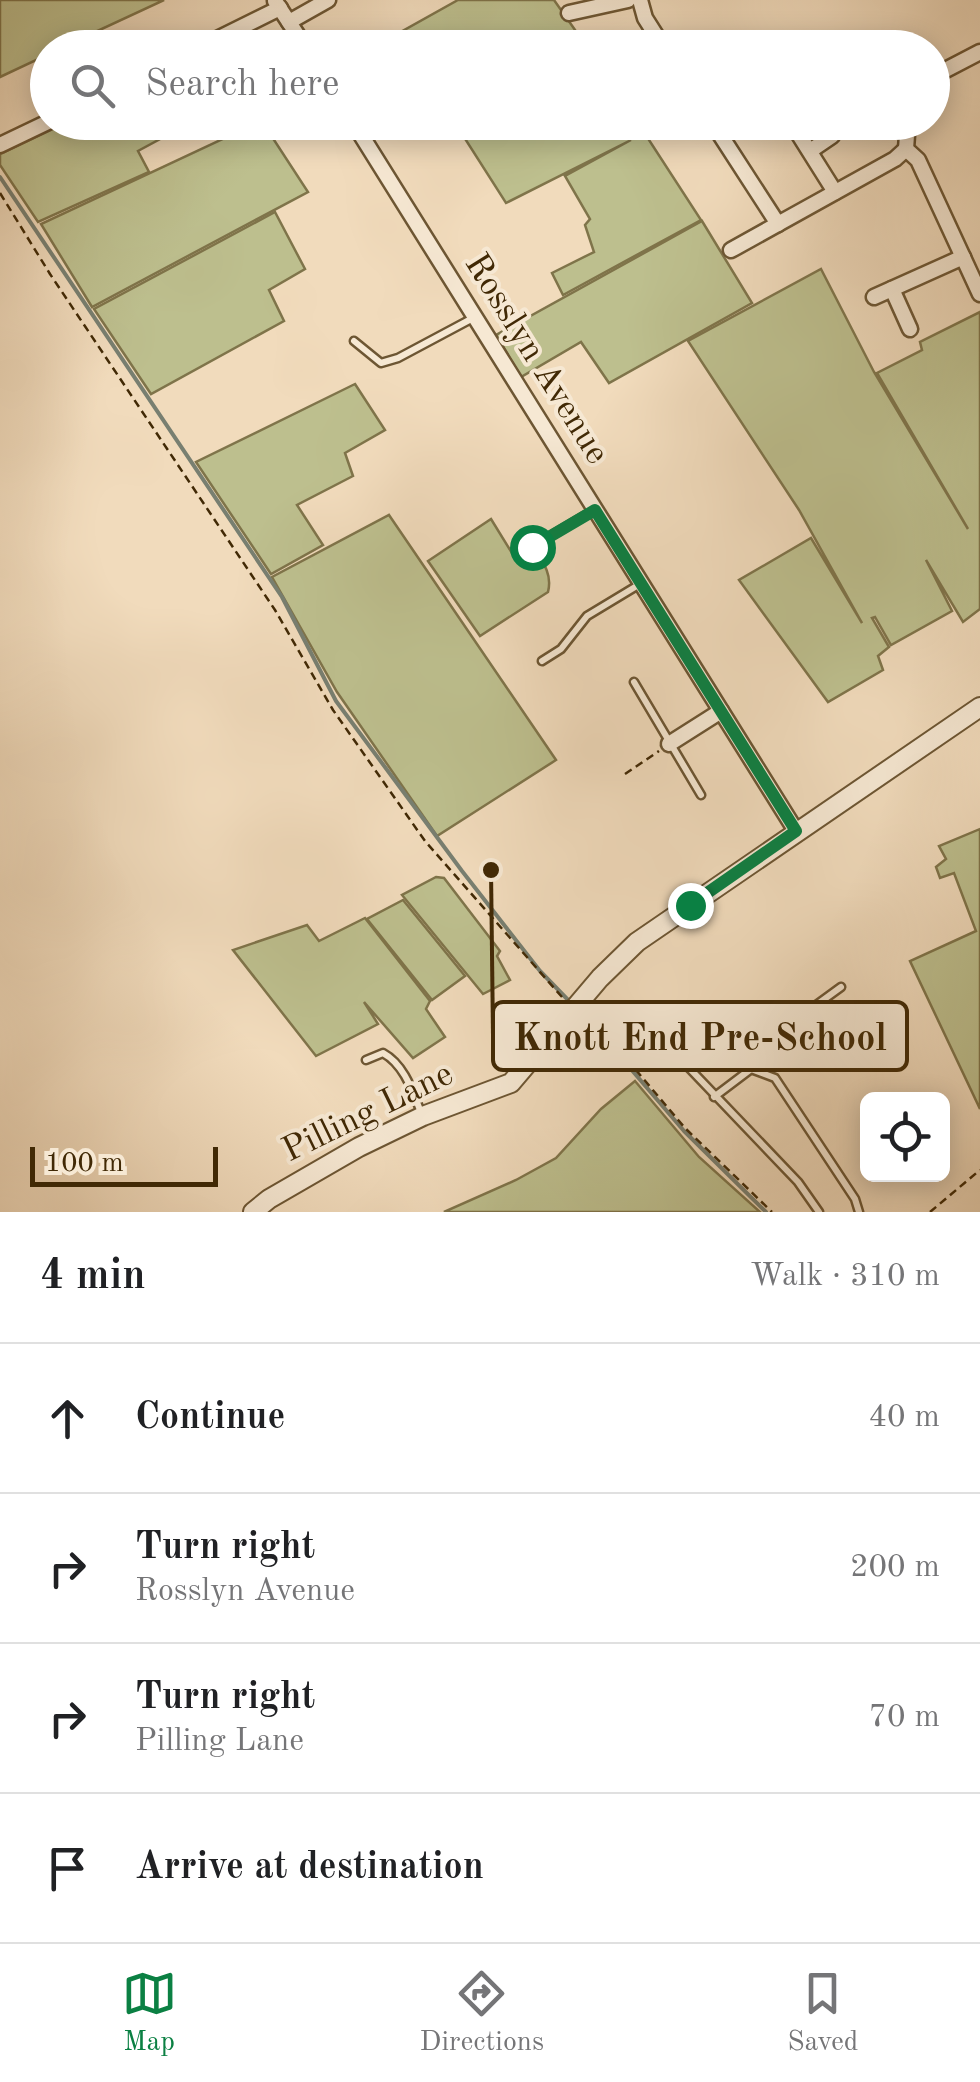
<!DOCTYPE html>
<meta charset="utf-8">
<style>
body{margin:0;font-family:"Old Standard TT",serif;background:#f2f2f2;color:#202124}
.controls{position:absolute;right:30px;bottom:30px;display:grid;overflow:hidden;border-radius:15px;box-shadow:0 5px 25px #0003}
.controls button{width:90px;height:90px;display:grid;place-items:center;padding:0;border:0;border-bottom:2px solid #e0e0e0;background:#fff;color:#202124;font:50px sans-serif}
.scale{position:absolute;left:30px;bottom:25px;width:188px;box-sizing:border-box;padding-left:10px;border:5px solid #412905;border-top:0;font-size:28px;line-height:35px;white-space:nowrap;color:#412905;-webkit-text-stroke:8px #f6e8d3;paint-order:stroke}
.stop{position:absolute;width:30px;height:30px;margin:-22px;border:8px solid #0b8043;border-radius:50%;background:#fff}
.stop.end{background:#0b8043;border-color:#fff;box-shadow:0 2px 10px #0008}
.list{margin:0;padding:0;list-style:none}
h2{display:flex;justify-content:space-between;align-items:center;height:130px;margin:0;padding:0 40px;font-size:42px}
h2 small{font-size:32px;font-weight:400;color:#757577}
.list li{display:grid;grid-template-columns:65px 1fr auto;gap:30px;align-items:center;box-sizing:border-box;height:150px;padding:0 40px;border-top:2px solid #e0e0e0}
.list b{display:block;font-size:38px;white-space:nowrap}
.list p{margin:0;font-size:32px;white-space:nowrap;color:#757577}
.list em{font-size:32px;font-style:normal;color:#757577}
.icon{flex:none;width:55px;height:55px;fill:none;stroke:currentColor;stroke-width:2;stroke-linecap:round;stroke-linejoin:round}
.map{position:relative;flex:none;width:980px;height:1212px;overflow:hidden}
.search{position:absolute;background:#fff;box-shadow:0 5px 25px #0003;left:30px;right:30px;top:30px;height:110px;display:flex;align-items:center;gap:25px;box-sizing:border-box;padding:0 35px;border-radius:55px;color:#757577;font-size:38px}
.sheet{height:730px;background:#fff}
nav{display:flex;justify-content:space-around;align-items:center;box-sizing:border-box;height:140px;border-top:2px solid #e0e0e0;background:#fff;font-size:28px;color:#757577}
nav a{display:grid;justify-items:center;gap:5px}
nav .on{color:#0b8043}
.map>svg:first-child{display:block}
.green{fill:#bdbf8e;stroke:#7f744a;stroke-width:2.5}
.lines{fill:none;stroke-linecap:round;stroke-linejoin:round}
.stream{stroke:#787f71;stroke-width:4}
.service-casing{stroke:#6d5633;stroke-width:11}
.minor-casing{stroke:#6d5633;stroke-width:19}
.tertiary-casing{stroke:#6d5633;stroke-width:22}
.path{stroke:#412905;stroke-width:2.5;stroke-dasharray:8 5;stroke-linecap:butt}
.service{stroke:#f6e8d3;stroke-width:6}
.minor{stroke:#f6e8d3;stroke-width:14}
.tertiary{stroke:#f6e8d3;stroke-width:18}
.route{stroke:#0b8043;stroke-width:12}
.labels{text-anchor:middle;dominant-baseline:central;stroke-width:8;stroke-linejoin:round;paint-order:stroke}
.street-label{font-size:35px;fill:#412905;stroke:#f6e8d3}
.leader{fill:none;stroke:#412905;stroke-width:4}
.callout-dot{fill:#412905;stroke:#f6e8d3;stroke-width:4}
.callout{fill:#f6e8d3;stroke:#412905;stroke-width:4}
.callout-label{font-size:38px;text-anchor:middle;font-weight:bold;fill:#412905}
</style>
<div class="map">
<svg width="980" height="1212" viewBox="0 0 980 1212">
<rect width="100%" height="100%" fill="#f1dbbc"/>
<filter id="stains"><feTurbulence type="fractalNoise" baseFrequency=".002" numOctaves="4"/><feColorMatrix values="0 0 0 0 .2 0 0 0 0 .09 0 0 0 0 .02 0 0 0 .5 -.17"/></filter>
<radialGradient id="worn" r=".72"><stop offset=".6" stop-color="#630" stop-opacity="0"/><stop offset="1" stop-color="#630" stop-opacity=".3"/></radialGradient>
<g class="green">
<path d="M0,0H164L63,47L48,48L47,55L0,77Z"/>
<path d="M458,0H554L587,47H408L399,33Z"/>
<path d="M184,122L186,125L138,151L149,172L38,222L0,165V154L65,123Z"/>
<path d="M257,123H263L308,192L92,307L41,224Z"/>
<path d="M455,123H638L701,220L563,295L552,273L594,252L585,225L590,219L565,176L631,140L506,203Z"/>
<path d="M275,212L305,269L269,290L284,321L151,394L94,309Z"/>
<path d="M702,221L752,303L609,383L581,342L521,377L496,335Z"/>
<path d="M821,269L874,372L968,529L877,373L922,350L920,342L980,312V609L963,622L926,560L952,611L891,645L875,617L872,618L889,647L878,656L883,670L828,702L739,580L811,538L862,623L799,510L688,341Z"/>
<path d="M355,384L385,430L345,453L353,476L297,505L323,545L271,574L196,462Z"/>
<path d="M389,515L556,760L437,836L337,692L272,577Z"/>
<path d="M491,519L512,553L530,543C541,560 553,572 548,592L480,636L428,561Z"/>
<path d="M980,829V1109L910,961L976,931L954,873L940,878L936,867L946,859L939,846Z"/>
<path d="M436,877L444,878L500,951L497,956L510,980L483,994L402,895Z"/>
<path d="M403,900L465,976L432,1000L367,919Z"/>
<path d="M365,918L430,1001L426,1009L445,1037L413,1058L364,1002L378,1024L316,1056L233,950L307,925L319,941Z"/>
<path d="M635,1081L699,1157L760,1212H444L516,1180L556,1158L601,1109Z"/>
</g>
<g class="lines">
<g class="stream">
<path d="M0,177L282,597L336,701L462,871L540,971L571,1003"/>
<path d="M582,1012L684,1131L766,1212"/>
</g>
<defs>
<g id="service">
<path d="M354,341L381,363L398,358L473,318"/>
<path d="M532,547L594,510"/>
<path d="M542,661L561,649L587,616L640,584"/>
<path d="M634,682L701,795"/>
<path d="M583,1000L648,1064L670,1048L798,1182L819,1212"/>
<path d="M366,1060L383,1053C405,1065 413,1093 422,1115"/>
<path d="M751,1069L775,1078L855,1199L859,1212"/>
<path d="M714,1097L751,1069L754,1058L782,1030L841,987"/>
</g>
<g id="minor">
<path d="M640,0L645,18L664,48"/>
<path d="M275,1L306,48"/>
<path d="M569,13L628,0"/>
<path d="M289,22L328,0"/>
<path d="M199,48L280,8"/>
<path d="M932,77L980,52"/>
<path d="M353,122L796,831"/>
<path d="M712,122L778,224"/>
<path d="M791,122L835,192"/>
<path d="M902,122L907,135L906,149L918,160L980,294"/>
<path d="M0,145L48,122"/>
<path d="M810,151L832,136"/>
<path d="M731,250L895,159L906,149"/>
<path d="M892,289L910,329"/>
<path d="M874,297L963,257"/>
<path d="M669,744L721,711"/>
</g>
<path id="tertiary" d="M253,1212L269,1199L359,1147L423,1116L511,1083L600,978L637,942L980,707"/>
</defs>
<use href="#service" class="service-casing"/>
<use href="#minor" class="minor-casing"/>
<use href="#tertiary" class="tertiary-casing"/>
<g class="path">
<path d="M0,193L50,274L275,610L333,710L425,841L562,997"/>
<path d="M625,774L659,751"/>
<path d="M619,1050L685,1128L772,1212"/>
<path d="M930,1212L980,1170"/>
</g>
<use href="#service" class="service"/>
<use href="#minor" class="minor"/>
<use href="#tertiary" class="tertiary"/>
</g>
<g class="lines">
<path class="route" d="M532,547L595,510L796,831L690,905"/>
</g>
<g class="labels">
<g class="street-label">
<text transform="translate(536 359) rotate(58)">Rosslyn Avenue</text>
<text transform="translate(368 1113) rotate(-26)">Pilling Lane</text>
</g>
</g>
<path class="leader" d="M491 870L493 1036"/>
<circle class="callout-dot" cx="491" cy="870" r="10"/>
<rect class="callout" x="493" y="1002" width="414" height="68" rx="10"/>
<g class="callout-label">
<text x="700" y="1050">Knott End Pre-School</text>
</g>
<rect width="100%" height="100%" filter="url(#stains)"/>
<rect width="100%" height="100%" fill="url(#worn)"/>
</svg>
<div class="controls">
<button><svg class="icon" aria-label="locate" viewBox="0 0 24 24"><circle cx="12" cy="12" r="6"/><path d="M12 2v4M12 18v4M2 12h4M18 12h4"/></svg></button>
</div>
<div class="scale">100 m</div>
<div class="stop" style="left:532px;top:547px"></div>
<div class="stop end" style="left:690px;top:905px"></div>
<div class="search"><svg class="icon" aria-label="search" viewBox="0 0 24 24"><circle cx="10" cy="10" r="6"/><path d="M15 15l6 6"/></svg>Search here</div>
</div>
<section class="sheet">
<h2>4 min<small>Walk · 310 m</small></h2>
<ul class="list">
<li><svg class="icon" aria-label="ahead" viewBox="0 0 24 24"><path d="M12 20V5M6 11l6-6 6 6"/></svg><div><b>Continue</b></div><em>40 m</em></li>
<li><svg class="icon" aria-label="right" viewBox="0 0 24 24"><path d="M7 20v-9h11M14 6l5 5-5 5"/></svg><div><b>Turn right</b><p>Rosslyn Avenue</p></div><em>200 m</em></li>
<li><svg class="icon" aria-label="right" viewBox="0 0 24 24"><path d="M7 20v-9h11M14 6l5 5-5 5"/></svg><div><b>Turn right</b><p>Pilling Lane</p></div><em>70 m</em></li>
<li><svg class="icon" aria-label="arrive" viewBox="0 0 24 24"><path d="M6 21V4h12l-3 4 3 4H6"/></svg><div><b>Arrive at destination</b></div></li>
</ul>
</section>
<nav>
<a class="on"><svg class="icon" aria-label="map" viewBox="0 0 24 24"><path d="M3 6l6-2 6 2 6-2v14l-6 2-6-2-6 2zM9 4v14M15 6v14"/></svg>Map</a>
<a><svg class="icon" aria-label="directions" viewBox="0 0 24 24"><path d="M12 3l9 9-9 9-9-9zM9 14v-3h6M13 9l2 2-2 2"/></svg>Directions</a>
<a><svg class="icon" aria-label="saved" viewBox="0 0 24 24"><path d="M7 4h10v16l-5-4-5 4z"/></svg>Saved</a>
</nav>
